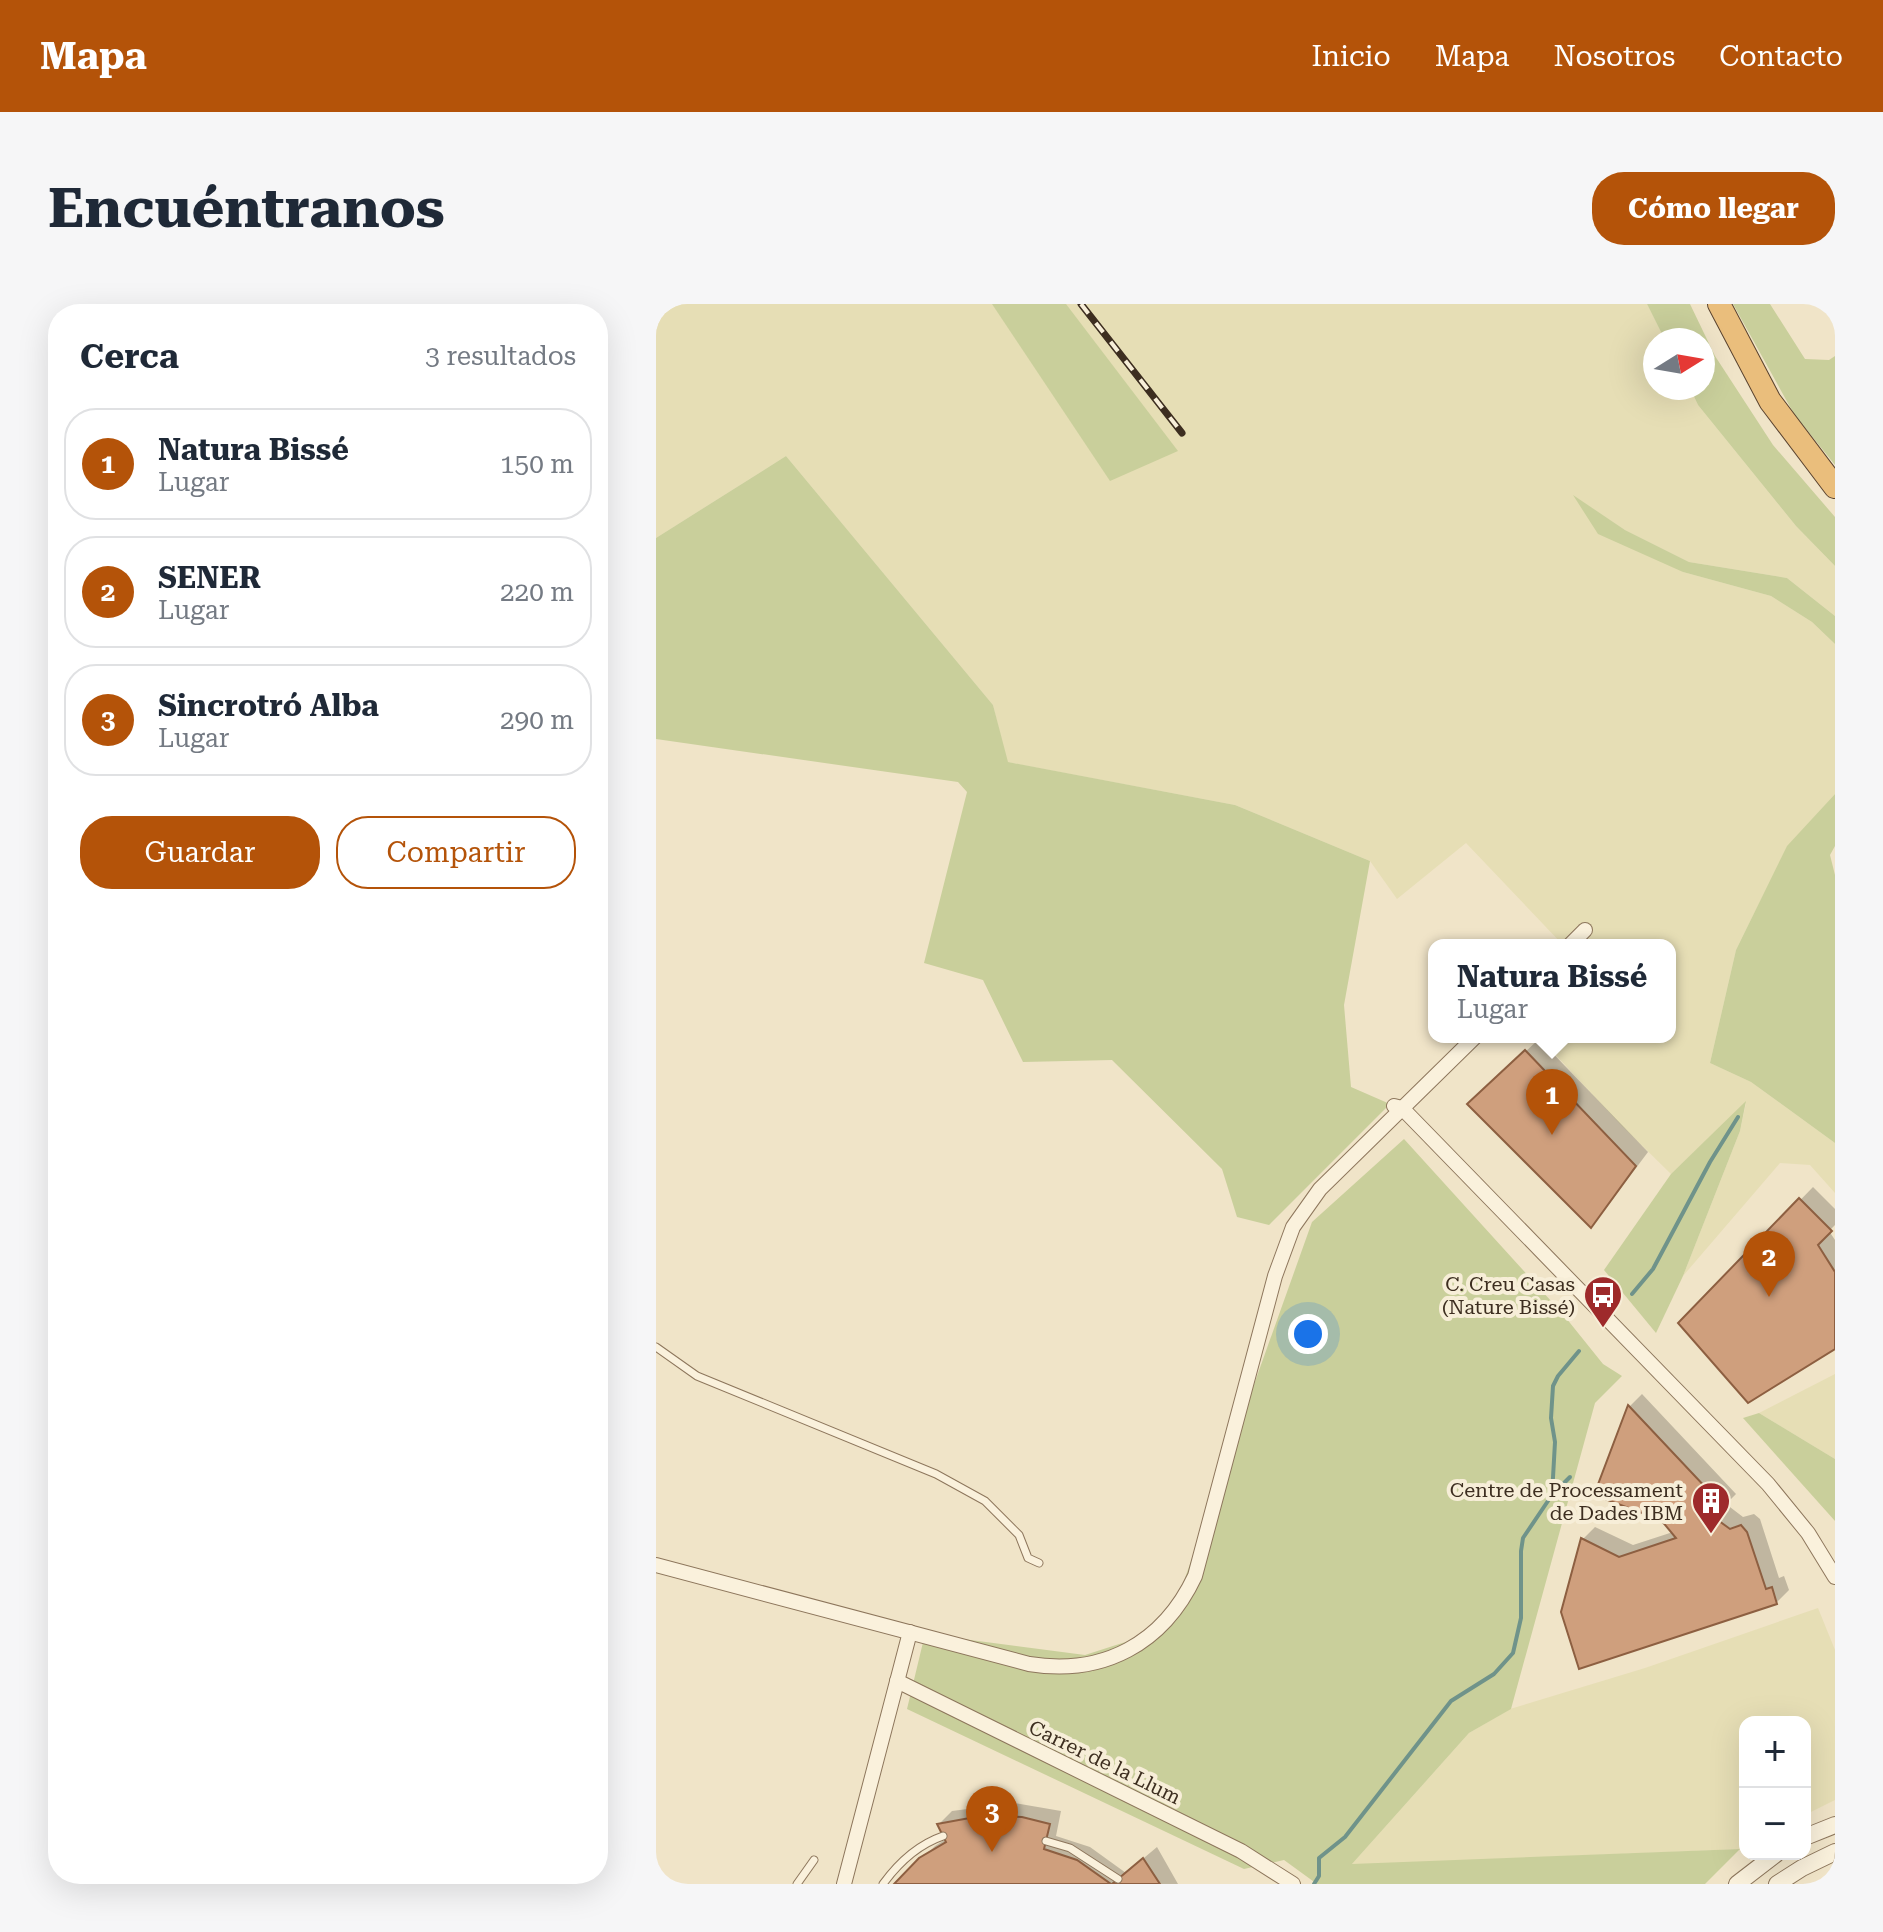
<!DOCTYPE html>
<html lang="es">
<meta charset="utf-8">
<style>
body{margin:0;font-family:"Roboto Serif",serif;background:#f6f6f7;color:#1f2937}
.controls{position:absolute;right:24px;bottom:24px;display:grid;overflow:hidden;border-radius:16px;box-shadow:0 8px 32px #0002}
.controls button{width:72px;height:72px;display:grid;place-items:center;padding:0;border:0;border-bottom:2px solid #e0e1e3;background:#fff;color:#1f2937;font:40px sans-serif}
.compass{position:absolute;left:987px;top:24px;width:72px;height:72px;border-radius:50%;background:#fff;box-shadow:0 8px 32px #0002;rotate:79deg}
.you{position:absolute;left:652px;top:1030px;width:28px;height:28px;margin:-20px;border:6px solid #fff;border-radius:50%;background:#1a73e8;box-shadow:0 0 0 12px #1a73e833}
.badge{display:grid;place-items:center;width:52px;height:52px;border-radius:50%;background:#b45309;color:#fff;font-size:26px;font-weight:700}
.pin{position:absolute;translate:-50% -66px;filter:drop-shadow(0 2px 4px #0008)}
.pin::after{content:'';position:absolute;top:42px;width:28px;height:24px;background:inherit;clip-path:polygon(0 0,100% 0,50% 100%)}
.popup{position:absolute;left:772px;top:635px;width:248px;height:104px;box-sizing:border-box;display:grid;place-content:center;border-radius:16px;background:#fff;filter:drop-shadow(0 2px 6px #0005);font-size:26px;white-space:nowrap;color:#747a83}
.popup b{font-size:30px;color:#1f2937}
.popup::after{content:'';position:absolute;left:50%;top:100%;margin-left:-16px;border:16px solid transparent;border-top-color:#fff}
.list{margin:0;padding:0;list-style:none}
h2{display:flex;justify-content:space-between;align-items:center;height:104px;margin:0;padding:0 32px;font-size:34px}
h2 small{font-size:26px;font-weight:400;color:#747a83}
.list li{display:grid;grid-template-columns:52px 1fr auto;gap:24px;align-items:center;box-sizing:border-box;height:112px;margin:0 16px 16px;padding:0 16px;border:2px solid #e0e1e3;border-radius:32px}
.list b{display:block;font-size:30px;white-space:nowrap}
.list p{margin:0;font-size:26px;white-space:nowrap;color:#747a83}
.list em{font-size:26px;font-style:normal;color:#747a83}
.actions{display:flex;gap:16px;padding:24px 32px}
.actions a{flex:1;padding:18px 0;border:2px solid #b45309;border-radius:32px;text-align:center;font-size:28px;color:#b45309}
.actions .main{background:#b45309;color:#fff}
.map{position:relative;flex:none;width:1179px;height:1580px;overflow:hidden;border-radius:32px}
header{display:flex;align-items:center;gap:48px;box-sizing:border-box;height:112px;padding:0 40px;background:#b45309;color:#fff}
header strong{font-size:38px}
nav{display:flex;gap:44px;margin-inline-start:auto;font-size:28px}
.intro{display:flex;align-items:center;justify-content:space-between;box-sizing:border-box;height:192px;padding:0 48px}
h1{margin:0;font-size:56px}
.button{padding:20px 36px;border-radius:32px;background:#b45309;color:#fff;font-size:28px;font-weight:700}
main{display:flex;gap:48px;padding:0 48px}
aside{flex:1;background:#fff;border-radius:32px;box-shadow:0 8px 32px #0002}
.map>svg:first-child{display:block}
.farmland{fill:#e6deb5}
.green{fill:#c9cf9b}
.shadow{fill:#0003}
.lines{fill:none;stroke-linecap:round;stroke-linejoin:round}
.stream{stroke:#6f938a;stroke-width:4}
.building{fill:#cf9f7d;stroke:#8d5f41;stroke-width:2}
.service-casing{stroke:#8d765c;stroke-width:9}
.minor-casing{stroke:#8d765c;stroke-width:16}
.tertiary-casing{stroke:#8d765c;stroke-width:18}
.trunk-casing{stroke:#5b4430;stroke-width:24}
.service{stroke:#faf1dc;stroke-width:7}
.minor{stroke:#faf1dc;stroke-width:14}
.tertiary{stroke:#faf1dc;stroke-width:16}
.trunk{stroke:#eabe7c;stroke-width:22}
.rail-casing{stroke:#3d2e20;stroke-width:7}
.rail{stroke:#f7eed8;stroke-width:4;stroke-dasharray:12;stroke-linecap:butt}
.labels{text-anchor:middle;dominant-baseline:central;stroke-width:8;stroke-linejoin:round;paint-order:stroke}
.poi-label{font-size:20px;fill:#3d2e20;stroke:#f7eed8;text-anchor:end}
.street-label{font-size:20px;fill:#3d2e20;stroke:#f7eed8}
</style>
<header>
<strong>Mapa</strong>
<nav><a>Inicio</a><a>Mapa</a><a>Nosotros</a><a>Contacto</a></nav>
</header>
<div class="intro"><h1>Encuéntranos</h1><a class="button">Cómo llegar</a></div>
<main>
<aside>
<h2>Cerca<small>3 resultados</small></h2>
<ul class="list">
<li><span class="badge">1</span><div><b>Natura Bissé</b><p>Lugar</p></div><em>150 m</em></li>
<li><span class="badge">2</span><div><b>SENER</b><p>Lugar</p></div><em>220 m</em></li>
<li><span class="badge">3</span><div><b>Sincrotró Alba</b><p>Lugar</p></div><em>290 m</em></li>
</ul>
<div class="actions"><a class="main">Guardar</a><a>Compartir</a></div>
</aside>
<div class="map">
<svg width="1179" height="1580" viewBox="0 0 1179 1580">
<rect width="100%" height="100%" fill="#f0e4c8"/>
<g class="farmland">
<path d="M0,0H991L1009,36H999V84H1034L1042,101L1140,222L1179,262V312L1131,274L1033,258L969,226L919,193L1027,268L1115,292L1156,318L1179,340V490L1131,543L1080,646L1054,759L1095,778L1179,839V889L1154,861L1124,859L1027,972L1084,827L1090,799L1015,870L964,820L883,733H1014V641H907L810,539L741,595L714,557L579,501L351,458L337,401L130,152L0,234Z"/>
<path d="M1179,1070V1155L1103,1109Z"/>
<path d="M1162,1304L1179,1346V1496L1149,1511V1418H1089V1542L1084,1545L695,1561L813,1429L854,1405L989,1364Z"/>
</g>
<g class="green">
<path d="M336,0H410L522,147L454,177Z"/>
<path d="M991,0H1034L1059,52L1117,141L1179,213V262L1140,222L1042,101L1034,84H1047V36H1009Z"/>
<path d="M1077,0H1114L1149,55L1173,56L1179,52V161L1138,110Z"/>
<path d="M130,152L337,401L352,458L579,501L714,557L688,701L695,783L734,800L613,921L581,913L566,865L456,756L367,758L327,676L268,659L311,488L302,478L0,435V234Z"/>
<path d="M917,191L969,226L1033,258L1131,274L1179,312V340L1156,318L1115,292L1027,268L942,230Z"/>
<path d="M1179,490V542L1174,551L1179,571V839L1095,778L1054,759L1080,646L1131,542Z"/>
<path d="M1090,797L1084,827L1027,972L1000,1029L948,966L1015,870Z"/>
<path d="M748,835L906,1009L947,1060L966,1072L939,1099L855,1405L813,1429L696,1560L1084,1545L1049,1580H661L628,1556L588,1565L251,1405L269,1330L429,1351L488,1332L524,1288L656,918Z"/>
<path d="M1103,1109L1179,1155V1217L1087,1114Z"/>
</g>
<g class="shadow">
<path d="M883,735L992,848L947,908L935,921L826,788Z"/>
<path d="M1157,883L1179,905V921L1173,927L1179,936V1043L1025,1019Z"/>
<path d="M986,1090L1080,1190L1070,1200L1087,1213L1098,1210L1104,1215L1123,1274L1128,1272L1133,1286L1120,1299L925,1362L927,1235L939,1223L977,1241L1017,1228L1006,1214L941,1189L974,1102Z"/>
<path d="M358,1499L405,1507L400,1532L434,1543L470,1569L501,1543L522,1580H241L279,1542L290,1535L283,1520L296,1507Z"/>
</g>
<g class="lines">
<g class="stream">
<path d="M976,990L997,965L1054,858L1082,813"/>
<path d="M896,1191L914,1173"/>
<path d="M658,1580L663,1572V1554L689,1533L795,1397L838,1370L857,1349L865,1314V1247L867,1234L896,1191L899,1138L895,1114L897,1082L902,1072L923,1047"/>
</g>
</g>
<g class="building">
<path d="M869,746L980,862L935,924L811,800Z"/>
<path d="M1143,894L1176,927L1162,941L1179,968V1045L1092,1099L1022,1019Z"/>
<path d="M972,1101L1069,1204L1059,1214L1074,1225L1085,1221L1091,1228L1110,1285L1116,1283L1121,1300L923,1365L905,1308L925,1234L963,1253L1020,1234L1005,1216L938,1191Z"/>
<path d="M330,1511L366,1513L394,1520L388,1545L421,1556L455,1580H238L263,1554L290,1538L281,1520Z"/>
<path d="M487,1554L504,1580H456Z"/>
</g>
<g class="lines">
<defs>
<g id="service">
<path d="M0,1043L41,1072L280,1170L329,1197L363,1231L372,1254L383,1259"/>
<path d="M390,1537L414,1544L462,1575"/>
<path d="M141,1580L158,1556"/>
<path d="M227,1580C243,1558 261,1541 287,1532"/>
</g>
<g id="minor">
<path d="M914,641L929,626"/>
<path d="M738,802L746,804L1112,1180L1152,1229L1179,1273"/>
<path d="M0,1261L373,1360C447,1372 507,1340 539,1272L619,972L637,923L664,885L819,733"/>
<path d="M241,1377L585,1547L637,1580"/>
<path d="M188,1580L254,1328"/>
</g>
<g id="tertiary">
<path d="M1149,1533L1179,1521"/>
<path d="M1081,1580L1120,1550"/>
<path d="M1121,1580L1146,1564L1179,1548"/>
</g>
<path id="trunk" d="M1063,0L1114,97L1179,183"/>
</defs>
<use href="#service" class="service-casing"/>
<use href="#minor" class="minor-casing"/>
<use href="#tertiary" class="tertiary-casing"/>
<use href="#trunk" class="trunk-casing"/>
<use href="#service" class="service"/>
<use href="#minor" class="minor"/>
<use href="#tertiary" class="tertiary"/>
<use href="#trunk" class="trunk"/>
<defs>
<path id="rail" d="M425,0L526,129"/>
</defs>
<use href="#rail" class="rail-casing"/>
<use href="#rail" class="rail"/>
</g>
<defs>
<symbol id="bus-pin" viewBox="-11 -11 22 30"><path d="M0 17L-7.5 6A9.5 9.5 0 1 1 7.5 6Z" fill="#9e2a2b" stroke="#f7eed8"/><path d="M-5-6H5V4H4V6H2V4H-2V6H-4V4H-5ZM-3.5-4V0h7V-4ZM-3.5 1.2v1.5H-2V1.2ZM2 1.2v1.5H3.5V1.2Z" fill="#fff"/></symbol>
<symbol id="building-pin" viewBox="-11 -11 22 30"><path d="M0 17L-7.5 6A9.5 9.5 0 1 1 7.5 6Z" fill="#9e2a2b" stroke="#f7eed8"/><path d="M-4-6H4V6H1V3H-1V6H-4ZM-2.5-4.3h1.7v1.8h-1.7ZM.8-4.3h1.7v1.8H.8ZM-2.5-1h1.7V.8h-1.7ZM.8-1h1.7V.8H.8Z" fill="#fff"/></symbol>
</defs>
<g fill-rule="evenodd">
<use href="#bus-pin" x="925" y="969" width="44" height="60"/>
<use href="#building-pin" x="1033" y="1175" width="44" height="60"/>
</g>
<g class="labels">
<g class="poi-label">
<text x="919" y="980">C. Creu Casas<tspan x="919" dy="23">(Nature Bissé)</tspan></text>
<text x="1027" y="1186">Centre de Processament<tspan x="1027" dy="23">de Dades IBM</tspan></text>
</g>
<g class="street-label">
<text transform="translate(449 1458) rotate(26)">Carrer de la Llum</text>
</g>
</g>
</svg>
<div class="controls">
<button>+</button>
<button>−</button>
</div>
<svg class="compass" viewBox="-18 -18 36 36"><path d="M0-13l5 13h-10z" fill="#e53935"/><path d="M0 13l5-13h-10z" fill="#747a83"/></svg>
<div class="you"></div>
<div class="pin badge" style="left:896px;top:831px">1</div>
<div class="popup"><b>Natura Bissé</b>Lugar</div>
<div class="pin badge" style="left:1113px;top:993px">2</div>
<div class="pin badge" style="left:336px;top:1548px">3</div>
</div>
</main>
